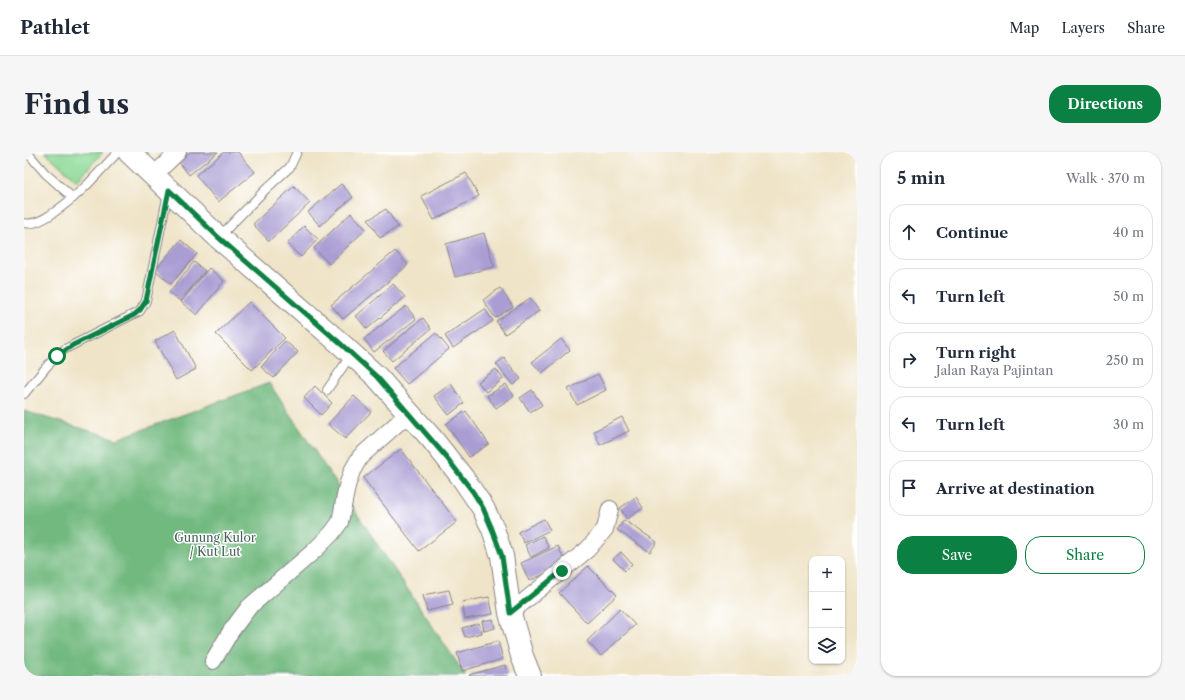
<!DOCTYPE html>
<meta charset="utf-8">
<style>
body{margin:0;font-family:"Libre Caslon Text",serif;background:#f6f6f7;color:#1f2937}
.controls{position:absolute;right:12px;bottom:12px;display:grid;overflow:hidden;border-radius:8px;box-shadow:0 1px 3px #0004}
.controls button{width:36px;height:36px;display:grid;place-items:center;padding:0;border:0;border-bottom:1px solid #e0e1e3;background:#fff;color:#1f2937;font:20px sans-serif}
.stop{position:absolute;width:12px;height:12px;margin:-9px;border:3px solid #0b8043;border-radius:50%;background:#fff}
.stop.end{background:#0b8043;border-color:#fff;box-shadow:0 1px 4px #0008}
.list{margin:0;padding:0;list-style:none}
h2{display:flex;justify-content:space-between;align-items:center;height:52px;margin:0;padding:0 16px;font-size:17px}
h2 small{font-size:13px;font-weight:400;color:#747a83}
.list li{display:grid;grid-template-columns:26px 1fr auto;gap:12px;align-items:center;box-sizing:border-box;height:56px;margin:0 8px 8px;padding:0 8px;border:1px solid #e0e1e3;border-radius:16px}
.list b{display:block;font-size:15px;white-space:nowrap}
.list p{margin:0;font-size:13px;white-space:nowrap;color:#747a83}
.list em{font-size:13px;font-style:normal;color:#747a83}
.actions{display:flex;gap:8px;padding:12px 16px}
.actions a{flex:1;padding:9px 0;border:1px solid #0b8043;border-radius:16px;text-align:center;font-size:14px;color:#0b8043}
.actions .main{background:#0b8043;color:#fff}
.icon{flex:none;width:22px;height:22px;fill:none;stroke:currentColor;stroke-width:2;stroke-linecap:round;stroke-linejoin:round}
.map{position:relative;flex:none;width:833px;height:524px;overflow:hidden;border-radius:16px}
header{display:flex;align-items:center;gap:24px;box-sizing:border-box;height:56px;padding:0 20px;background:#fff;border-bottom:1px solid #e0e1e3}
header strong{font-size:19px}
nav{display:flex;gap:22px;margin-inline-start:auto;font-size:14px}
.intro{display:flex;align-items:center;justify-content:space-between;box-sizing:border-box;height:96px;padding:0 24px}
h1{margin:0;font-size:28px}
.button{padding:10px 18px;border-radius:16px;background:#0b8043;color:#fff;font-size:14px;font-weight:700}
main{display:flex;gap:24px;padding:0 24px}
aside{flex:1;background:#fff;border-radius:16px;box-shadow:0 1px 3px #0004}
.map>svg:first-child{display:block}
.green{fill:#8dd996;stroke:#587e68}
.forest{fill:#72b97f;stroke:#4a6e5d}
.building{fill:#a99dd3}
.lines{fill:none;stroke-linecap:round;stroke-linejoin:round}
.lane-casing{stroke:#888382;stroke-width:10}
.street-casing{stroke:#888382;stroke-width:18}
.primary-casing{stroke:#888382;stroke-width:24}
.lane{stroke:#fff;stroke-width:8}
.street{stroke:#fff;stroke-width:16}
.primary{stroke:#fff;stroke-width:22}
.route{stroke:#0b8043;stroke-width:5}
.labels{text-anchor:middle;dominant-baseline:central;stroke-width:3;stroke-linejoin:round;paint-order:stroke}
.park-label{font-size:12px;fill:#47625b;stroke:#fff}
</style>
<header>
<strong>Pathlet</strong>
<nav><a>Map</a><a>Layers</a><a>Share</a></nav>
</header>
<div class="intro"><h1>Find us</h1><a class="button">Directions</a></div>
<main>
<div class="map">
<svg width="833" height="524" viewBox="0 0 833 524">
<rect width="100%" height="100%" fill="#fff"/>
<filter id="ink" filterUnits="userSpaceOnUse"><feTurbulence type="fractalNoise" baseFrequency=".025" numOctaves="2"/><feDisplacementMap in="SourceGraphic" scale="8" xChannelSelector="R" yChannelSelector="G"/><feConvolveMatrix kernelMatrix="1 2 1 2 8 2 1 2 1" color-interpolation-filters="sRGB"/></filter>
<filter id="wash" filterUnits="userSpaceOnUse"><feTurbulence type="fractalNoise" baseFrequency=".012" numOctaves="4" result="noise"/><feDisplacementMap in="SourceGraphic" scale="16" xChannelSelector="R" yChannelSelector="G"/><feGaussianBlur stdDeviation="0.9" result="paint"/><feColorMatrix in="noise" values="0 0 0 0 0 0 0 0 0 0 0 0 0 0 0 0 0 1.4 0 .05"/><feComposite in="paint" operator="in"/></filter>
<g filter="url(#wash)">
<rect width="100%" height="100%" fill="#efe4c8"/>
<path class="green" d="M21,0H79L53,29Z"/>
<path class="forest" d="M245,231L442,524H0V259L93,287Z"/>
<g id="blocks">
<g class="building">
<path d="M166,0H194L165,23L154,9Z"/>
<path d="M200,0H214L231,20L194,50L172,23Z"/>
<path d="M442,21L455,44L410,68L397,44Z"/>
<path d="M317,32L329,45L296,74L284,60Z"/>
<path d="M270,34L286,51L245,89L229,72Z"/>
<path d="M362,57L374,75L356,86L344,68Z"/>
<path d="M327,61L342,77L305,112L290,96Z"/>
<path d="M280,74L294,87L277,105L263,92Z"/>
<path d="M460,81L470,115L431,125L422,92Z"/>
<path d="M157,88L173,102L147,132L131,118Z"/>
<path d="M371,99L384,113L319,167L307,153Z"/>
<path d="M170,110L181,119L156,149L145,140Z"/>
<path d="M185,116L200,129L173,163L157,150Z"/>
<path d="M369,132L381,145L343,177L332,164Z"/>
<path d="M476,136L489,155L471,166L459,148Z"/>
<path d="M506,146L515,159L481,182L472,169Z"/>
<path d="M225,150L261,186L228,218L192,182Z"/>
<path d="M382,154L392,167L350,200L340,187Z"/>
<path d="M461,157L469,169L429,196L421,184Z"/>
<path d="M399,166L407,177L368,209L359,199Z"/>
<path d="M151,178L172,217L152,228L131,189Z"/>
<path d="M412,181L425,197L383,232L369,216Z"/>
<path d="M537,187L546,198L518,221L508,210Z"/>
<path d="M261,189L274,200L250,226L237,215Z"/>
<path d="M480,206L497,227L489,233L472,212Z"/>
<path d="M472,217L479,227L462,240L454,230Z"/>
<path d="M574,222L582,238L553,253L544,237Z"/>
<path d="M427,232L440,251L425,263L410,244Z"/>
<path d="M482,232L490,244L472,256L463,244Z"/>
<path d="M291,234L308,251L297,263L280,246Z"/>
<path d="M508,238L518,253L506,260L496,246Z"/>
<path d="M330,244L347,260L321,287L304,272Z"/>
<path d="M442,259L465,292L445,305L422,272Z"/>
<path d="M598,265L605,279L576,293L570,279Z"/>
<path d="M377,297L433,370L395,399L339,326Z"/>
<path d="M612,345L619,356L603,367L596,356Z"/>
<path d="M520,367L526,378L500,391L494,380Z"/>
<path d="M600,368L633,390L626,400L593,378Z"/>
<path d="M519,384L525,396L507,405L501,393Z"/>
<path d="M534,394L542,412L505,429L497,411Z"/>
<path d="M597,400L608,412L601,419L589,407Z"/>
<path d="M564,414L593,443L563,471L535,441Z"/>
<path d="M425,438L429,453L403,459L399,443Z"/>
<path d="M465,445L469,462L441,467L438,450Z"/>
<path d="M596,457L611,473L577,504L563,489Z"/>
<path d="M469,467L471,476L460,479L458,469Z"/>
<path d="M455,471L458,481L441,485L438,476Z"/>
<path d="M474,489L479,507L438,519L433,501Z"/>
<path d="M481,513L484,524H445V523Z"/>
</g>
</g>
</g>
<g filter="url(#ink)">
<use href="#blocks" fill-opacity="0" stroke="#888382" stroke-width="1"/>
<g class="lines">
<defs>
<g id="lane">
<path d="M3,0L21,21L49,46L64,32L94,0"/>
<path d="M0,71C15,75 37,55 49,46"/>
<path d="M195,85L242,37L266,15L273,0"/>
<path d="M303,238L327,203"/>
<path d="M0,242L24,213L41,197L116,159L122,149L144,41"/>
</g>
<g id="street">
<path d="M130,23L154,0"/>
<path d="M486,461L564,397L581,377L586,357"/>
<path d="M189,509L207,479L225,455L290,399L308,381L316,370L323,334L328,319L336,305L385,261"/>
</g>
<path id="primary" d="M105,0L194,85L318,193L353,225L408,287L438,325L459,356L469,377L478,404L486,461L498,504L506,524"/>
</defs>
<use href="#lane" class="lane-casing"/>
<use href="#street" class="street-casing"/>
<use href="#primary" class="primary-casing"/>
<use href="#lane" class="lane"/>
<use href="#street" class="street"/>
<use href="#primary" class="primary"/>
</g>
</g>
<g class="lines" filter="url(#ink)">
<path class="route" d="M33,204L49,193L110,163L116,158L122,149L145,38L194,85L318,193L353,225L423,306L449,340L459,356L468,377L478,404L486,461L538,419"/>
</g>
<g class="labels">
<g class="park-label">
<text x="191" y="385">Gunung Kulor<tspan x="191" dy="14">/ Kut Lut</tspan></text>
</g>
</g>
</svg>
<div class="controls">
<button>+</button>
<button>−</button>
<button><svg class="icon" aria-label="layers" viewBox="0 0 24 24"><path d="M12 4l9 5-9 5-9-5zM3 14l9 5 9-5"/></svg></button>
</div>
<div class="stop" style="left:33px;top:204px"></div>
<div class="stop end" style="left:538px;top:419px"></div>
</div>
<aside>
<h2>5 min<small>Walk · 370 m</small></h2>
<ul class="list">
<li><svg class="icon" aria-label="ahead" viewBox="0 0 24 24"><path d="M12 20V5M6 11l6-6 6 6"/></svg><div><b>Continue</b></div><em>40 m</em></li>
<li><svg class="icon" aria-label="left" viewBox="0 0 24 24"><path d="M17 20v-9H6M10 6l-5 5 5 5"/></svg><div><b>Turn left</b></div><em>50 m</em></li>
<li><svg class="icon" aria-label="right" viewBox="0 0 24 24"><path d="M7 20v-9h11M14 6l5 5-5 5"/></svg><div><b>Turn right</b><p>Jalan Raya Pajintan</p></div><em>250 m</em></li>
<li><svg class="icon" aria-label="left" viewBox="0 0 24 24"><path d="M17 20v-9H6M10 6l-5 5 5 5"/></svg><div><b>Turn left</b></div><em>30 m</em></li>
<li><svg class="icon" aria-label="arrive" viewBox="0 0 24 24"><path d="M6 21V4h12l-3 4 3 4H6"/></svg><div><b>Arrive at destination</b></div></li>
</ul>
<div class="actions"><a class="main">Save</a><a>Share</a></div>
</aside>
</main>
